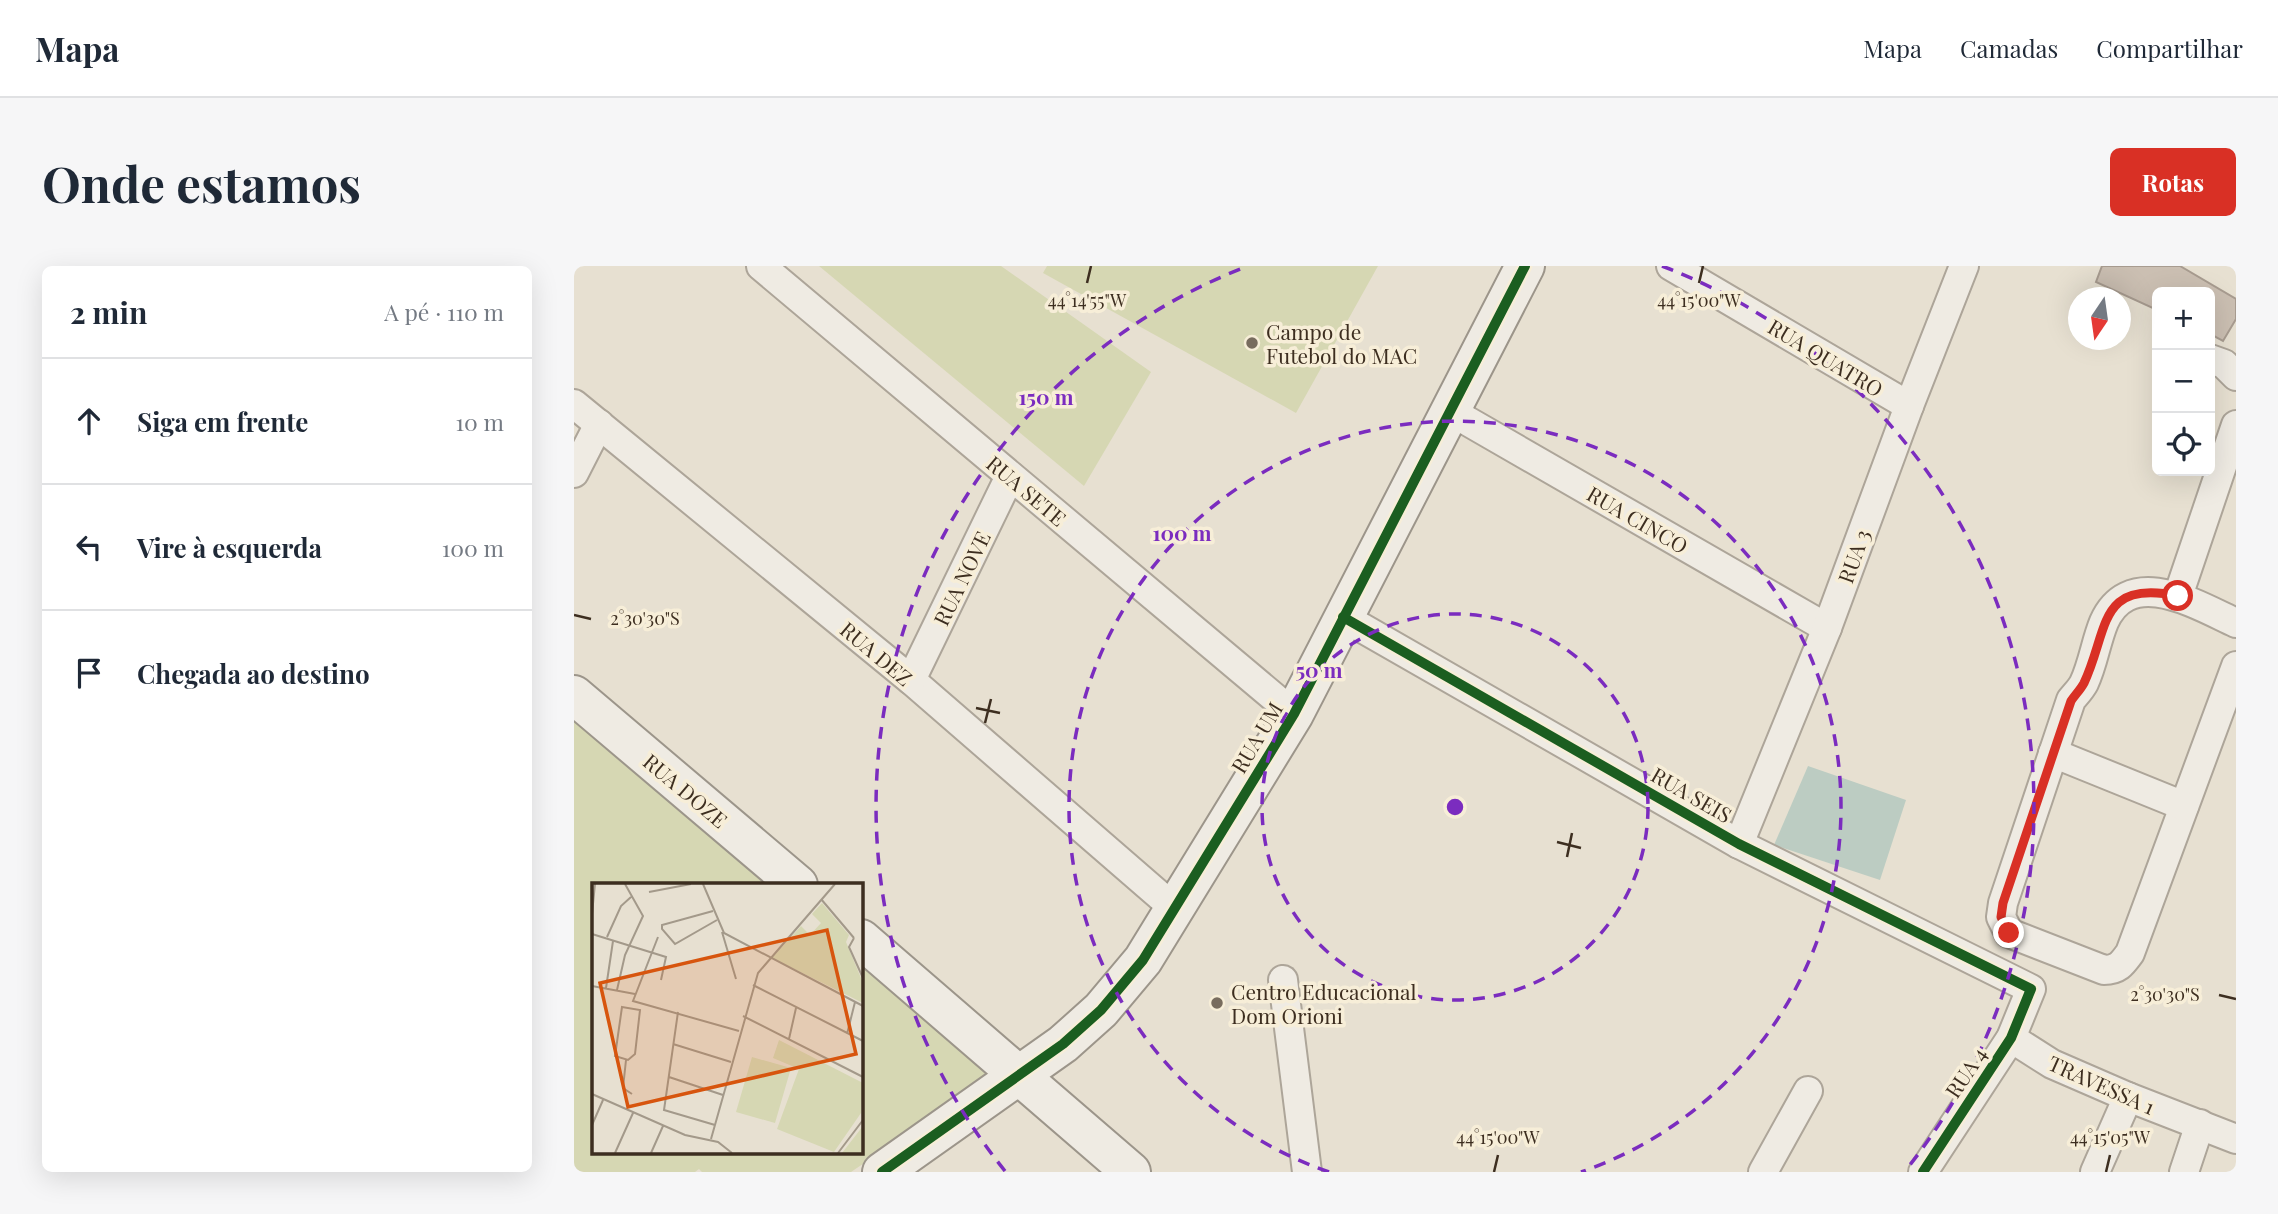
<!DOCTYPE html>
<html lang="pt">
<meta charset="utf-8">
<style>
body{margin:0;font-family:"Playfair Display",serif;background:#f6f6f7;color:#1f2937}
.controls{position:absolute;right:21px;top:21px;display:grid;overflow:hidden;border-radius:10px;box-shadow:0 7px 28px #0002}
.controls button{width:63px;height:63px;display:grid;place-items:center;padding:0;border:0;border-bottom:2px solid #e0e1e3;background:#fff;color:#1f2937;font:35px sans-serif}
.compass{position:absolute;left:1494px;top:21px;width:63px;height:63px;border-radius:50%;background:#fff;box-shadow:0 7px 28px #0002;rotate:193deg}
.stop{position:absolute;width:21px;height:21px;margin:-16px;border:5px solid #d93025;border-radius:50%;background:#fff}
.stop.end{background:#d93025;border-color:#fff;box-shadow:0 2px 7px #0008}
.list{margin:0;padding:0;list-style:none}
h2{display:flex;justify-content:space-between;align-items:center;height:91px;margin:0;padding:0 28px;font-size:30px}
h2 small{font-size:23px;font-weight:400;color:#747a83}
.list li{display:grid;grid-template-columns:46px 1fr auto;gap:21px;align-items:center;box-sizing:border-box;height:126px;padding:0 28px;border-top:2px solid #e0e1e3}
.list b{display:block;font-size:26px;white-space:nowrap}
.list em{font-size:23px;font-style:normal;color:#747a83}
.icon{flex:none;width:38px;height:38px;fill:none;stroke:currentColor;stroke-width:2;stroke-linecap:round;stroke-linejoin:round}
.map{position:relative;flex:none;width:1662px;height:906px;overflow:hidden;border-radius:10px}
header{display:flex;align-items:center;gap:42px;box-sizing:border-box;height:98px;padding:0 35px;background:#fff;border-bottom:2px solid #e0e1e3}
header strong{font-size:33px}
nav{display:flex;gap:38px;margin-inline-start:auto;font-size:24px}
.intro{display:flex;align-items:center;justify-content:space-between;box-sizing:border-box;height:168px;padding:0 42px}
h1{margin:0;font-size:49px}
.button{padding:18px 32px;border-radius:10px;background:#d93025;color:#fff;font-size:24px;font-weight:700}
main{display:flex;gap:42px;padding:0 42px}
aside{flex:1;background:#fff;border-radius:10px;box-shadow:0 7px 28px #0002}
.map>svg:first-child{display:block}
.green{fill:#d6d7b3}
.water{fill:#bcccc2}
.building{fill:#cbbfb2;stroke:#a89c90;stroke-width:2}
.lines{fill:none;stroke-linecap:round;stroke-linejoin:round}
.street-casing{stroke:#ada599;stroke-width:32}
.secondary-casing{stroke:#9c958a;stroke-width:42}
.street{stroke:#efebe3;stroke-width:28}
.secondary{stroke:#efebe3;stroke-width:38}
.cycleway-casing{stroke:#f7eed8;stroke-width:15}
.cycleway{stroke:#1b5e20;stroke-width:10}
.route{stroke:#d93025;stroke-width:9}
.ticks{fill:none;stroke:#3d2e20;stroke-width:2.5}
.ring{fill:none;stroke:#7b2cbf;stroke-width:3.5;stroke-dasharray:12 9}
.poi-dot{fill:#786c5e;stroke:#f7eed8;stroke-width:2.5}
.labels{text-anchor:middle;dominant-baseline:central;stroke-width:7;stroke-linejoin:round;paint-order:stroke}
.poi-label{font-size:21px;fill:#3d2e20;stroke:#f7eed8;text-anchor:start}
.street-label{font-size:21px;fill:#3d2e20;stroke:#f7eed8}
.inset-road{fill:none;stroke:#a3998a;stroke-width:2}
.view{fill:#d7550e;fill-opacity:0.15;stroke:#d7550e;stroke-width:3.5}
.inset-edge{fill:none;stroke:#3d2e20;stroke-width:3.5}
.ticks-label{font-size:18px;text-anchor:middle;fill:#3d2e20;stroke:#f7eed8;stroke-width:7;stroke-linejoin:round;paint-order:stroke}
.centre{fill:#7b2cbf;stroke:#f7eed8;stroke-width:3.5}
.ring-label{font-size:21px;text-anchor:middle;font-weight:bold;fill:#7b2cbf;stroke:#f7eed8;stroke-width:7;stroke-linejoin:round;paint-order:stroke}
</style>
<header>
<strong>Mapa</strong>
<nav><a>Mapa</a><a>Camadas</a><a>Compartilhar</a></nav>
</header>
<div class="intro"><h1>Onde estamos</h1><a class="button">Rotas</a></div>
<main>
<aside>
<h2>2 min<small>A pé · 110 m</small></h2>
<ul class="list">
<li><svg class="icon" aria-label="ahead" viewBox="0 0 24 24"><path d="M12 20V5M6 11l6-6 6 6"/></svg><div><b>Siga em frente</b></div><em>10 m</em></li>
<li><svg class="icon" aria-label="left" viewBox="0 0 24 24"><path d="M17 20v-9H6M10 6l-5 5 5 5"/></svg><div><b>Vire à esquerda</b></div><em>100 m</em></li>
<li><svg class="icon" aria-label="arrive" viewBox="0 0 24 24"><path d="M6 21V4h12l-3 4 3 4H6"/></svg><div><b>Chegada ao destino</b></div></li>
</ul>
</aside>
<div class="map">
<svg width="1662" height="906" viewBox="0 0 1662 906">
<rect width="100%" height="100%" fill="#e7e0d1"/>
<g class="green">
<path d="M245,0H427L577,106L510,220Z"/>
<path d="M473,0H804L722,147L469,7Z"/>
<path d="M0,454L200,619H19V887H287V691L426,805L277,906H128L125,903L121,906H0Z"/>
</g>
<path class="water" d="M1234,500L1332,534L1306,614L1200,579Z"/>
<path class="building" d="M1528,0H1606L1662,33V53L1649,75L1636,68V26H1583V44L1522,16Z"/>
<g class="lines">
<defs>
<g id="street">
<path d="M187,0L720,448"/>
<path d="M1097,0L1335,140"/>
<path d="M1636,93L1650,98L1662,110"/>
<path d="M0,138L337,414L600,642"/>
<path d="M876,145L1253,362"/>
<path d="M0,207L25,158"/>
<path d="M1604,330L1662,159"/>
<path d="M769,351L1165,578L1457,723L1437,772L1349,906"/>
<path d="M1662,357C1623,339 1556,298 1530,356C1522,375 1519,398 1510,417C1507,423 1501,429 1497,434L1429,637L1427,651L1435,667L1530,704C1544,704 1548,698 1556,687L1662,400"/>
<path d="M337,414L436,210"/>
<path d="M1479,487L1610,540"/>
<path d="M1165,578L1253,362L1335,140L1390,0"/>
<path d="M709,714L733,906"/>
<path d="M1437,772L1478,798L1554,831L1662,873"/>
<path d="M1189,906L1234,825"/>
<path d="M1521,906L1554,831"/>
<path d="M1610,906L1626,858"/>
</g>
<g id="secondary">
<path d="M0,429L224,619"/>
<path d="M287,673L557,906"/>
<path d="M308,906L489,778L527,744L569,694L720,448L951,0"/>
</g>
</defs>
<use href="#street" class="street-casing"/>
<use href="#secondary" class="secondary-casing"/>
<use href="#street" class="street"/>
<use href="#secondary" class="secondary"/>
<defs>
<g id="cycleway">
<path d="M769,351L1165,578L1457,723L1437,772L1349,906"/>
<path d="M308,906L489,778L527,744L569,694L720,448L951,0"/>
</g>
</defs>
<use href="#cycleway" class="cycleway-casing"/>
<use href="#cycleway" class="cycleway"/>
</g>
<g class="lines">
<path class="route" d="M1435,667L1427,651L1429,637L1497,435C1501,429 1507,423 1510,417C1535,364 1523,313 1604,330"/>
</g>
<path class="ticks" d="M513,17L517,0M1125,17L1129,0M0,349L17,353M402,442L426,447M411,457L417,433M983,576L1007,582M993,591L998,567M1645,729L1662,733M920,906L924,889M1532,906L1536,889"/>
<g class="ring">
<circle cx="881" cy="541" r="193"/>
<path d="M755 906A386 386 0 1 1 1007 906"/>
<path d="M431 905A579 579 0 0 1 674 0M1088 0A579 579 0 0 1 1331 905"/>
</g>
<g class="poi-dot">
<circle cx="678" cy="77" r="7"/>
<circle cx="643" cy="737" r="7"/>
</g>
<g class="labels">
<g class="poi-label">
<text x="692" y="65">Campo de<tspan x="692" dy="24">Futebol do MAC</tspan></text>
<text x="657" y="725">Centro Educacional<tspan x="657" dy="24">Dom Orioni</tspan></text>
</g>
<g class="street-label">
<text transform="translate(1252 91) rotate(31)">RUA QUATRO</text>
<text transform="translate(453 224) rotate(40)">RUA SETE</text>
<text transform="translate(1064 253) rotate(30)">RUA CINCO</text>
<text transform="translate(1279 290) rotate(-70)">RUA 3</text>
<text transform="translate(387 312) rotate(-64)">RUA NOVE</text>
<text transform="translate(303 387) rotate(40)">RUA DEZ</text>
<text transform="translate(682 471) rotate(-59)">RUA UM</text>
<text transform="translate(112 524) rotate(40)">RUA DOZE</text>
<text transform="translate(1118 528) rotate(30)">RUA SEIS</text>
<text transform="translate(1391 806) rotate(-56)">RUA 4</text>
<text transform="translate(1528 818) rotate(24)">TRAVESSA 1</text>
</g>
</g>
<g transform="translate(18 617)">
<rect width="271" height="271" fill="#e7e0d1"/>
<path d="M230,20L257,52L254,59L271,100V120L180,75L209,43L218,52L229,40L220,31ZM187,157L271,200L269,230L242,269L185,246L207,186L181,175ZM160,174L199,185L183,240L144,229ZM271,243V270H250Z" fill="#d6d7b3"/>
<path class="inset-road" d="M111,1L132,50L271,123M57,9L99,1M229,16L262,55M121,28L70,42V46L83,61L125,37M0,31L3,1M130,49L144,96M0,51L74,74L69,97M15,54L29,23L39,14M66,54L41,118L147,148M262,55L257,64L271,95M161,102L271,158M0,103L43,111M14,105L21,58M25,107L33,72L51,33L33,1M30,124L48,127L43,171L36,177L23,173ZM86,129L72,227L123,242M151,133L271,194M255,151L263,119M197,156L204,125M81,161L139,179M34,177L31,205L40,211M77,194L131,212M0,211L93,252L126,259L140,270M0,242L11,217M119,256L166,90L243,1M23,270L41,230M59,270L71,243M246,270L271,237"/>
<path class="view" d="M235,47L264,171L36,224L8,100Z"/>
<rect width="271" height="271" class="inset-edge"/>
</g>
<g class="ticks-label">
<text x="513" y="41">44°14'55"W</text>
<text x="1125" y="41">44°15'00"W</text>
<text x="71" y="359">2°30'30"S</text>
<text x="1591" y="735">2°30'30"S</text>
<text x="924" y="878">44°15'00"W</text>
<text x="1536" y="878">44°15'05"W</text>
</g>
<circle cx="881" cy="541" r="10" class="centre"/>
<g class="ring-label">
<text x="472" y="139">150 m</text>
<text x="608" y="275">100 m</text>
<text x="745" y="412">50 m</text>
</g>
</svg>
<div class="controls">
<button>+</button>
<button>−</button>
<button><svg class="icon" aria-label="locate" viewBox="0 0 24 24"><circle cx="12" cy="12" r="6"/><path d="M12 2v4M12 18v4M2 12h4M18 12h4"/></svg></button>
</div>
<svg class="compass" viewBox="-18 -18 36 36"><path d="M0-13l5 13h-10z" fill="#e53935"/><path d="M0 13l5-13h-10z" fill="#747a83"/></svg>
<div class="stop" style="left:1604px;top:330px"></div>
<div class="stop end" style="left:1435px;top:667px"></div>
</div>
</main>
